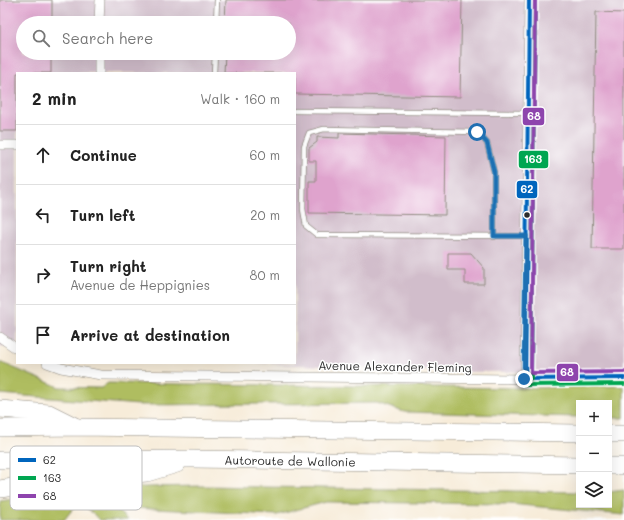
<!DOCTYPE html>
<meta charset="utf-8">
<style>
body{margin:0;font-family:Mali,sans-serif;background:#f6f6f6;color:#222}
.controls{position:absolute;right:12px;bottom:12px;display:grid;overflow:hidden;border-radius:0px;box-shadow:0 4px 16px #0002}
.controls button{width:36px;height:36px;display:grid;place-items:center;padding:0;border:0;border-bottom:1px solid #e0e0e0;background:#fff;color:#222;font:20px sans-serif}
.stop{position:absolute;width:12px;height:12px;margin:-9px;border:3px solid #1f6fb2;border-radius:50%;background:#fff}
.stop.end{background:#1f6fb2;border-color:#fff;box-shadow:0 1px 4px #0008}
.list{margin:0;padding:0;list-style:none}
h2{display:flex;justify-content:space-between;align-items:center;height:52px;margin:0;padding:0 16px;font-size:17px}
h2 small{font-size:13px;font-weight:400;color:#767676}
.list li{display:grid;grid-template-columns:26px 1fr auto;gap:12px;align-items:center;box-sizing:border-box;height:60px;padding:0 16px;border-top:1px solid #e0e0e0}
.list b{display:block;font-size:15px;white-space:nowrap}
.list p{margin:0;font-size:13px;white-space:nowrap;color:#767676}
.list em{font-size:13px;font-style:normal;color:#767676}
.icon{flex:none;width:22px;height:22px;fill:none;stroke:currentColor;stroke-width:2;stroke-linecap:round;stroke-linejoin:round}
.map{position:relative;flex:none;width:624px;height:520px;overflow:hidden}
.search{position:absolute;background:#fff;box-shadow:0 4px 16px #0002;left:16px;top:16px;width:280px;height:44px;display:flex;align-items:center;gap:10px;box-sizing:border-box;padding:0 14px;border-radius:22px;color:#767676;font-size:15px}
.panel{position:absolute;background:#fff;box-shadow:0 4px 16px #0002;left:16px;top:72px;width:280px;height:292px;border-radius:0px}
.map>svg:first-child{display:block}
.industrial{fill:#d1bdcb;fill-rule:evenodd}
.green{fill:#afbd60;stroke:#6d7446}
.building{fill:#dfa3cd}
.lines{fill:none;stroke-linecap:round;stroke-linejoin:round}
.service-casing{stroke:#918c82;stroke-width:6}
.minor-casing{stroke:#918c82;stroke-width:10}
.motorway-casing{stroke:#918c82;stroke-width:18}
.service{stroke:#fff;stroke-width:4.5}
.minor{stroke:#fff;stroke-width:9}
.motorway{stroke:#fff;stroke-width:17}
.bus-1-casing{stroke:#fff;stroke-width:7}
.bus-2-casing{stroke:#fff;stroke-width:7}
.bus-3-casing{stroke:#fff;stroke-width:7}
.bus-1{stroke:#0065bd;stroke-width:4}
.bus-2{stroke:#00a651;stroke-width:4}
.bus-3{stroke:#8e44ad;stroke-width:4}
.route{stroke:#1f6fb2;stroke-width:5}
.bus-dot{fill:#2b2b2b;stroke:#fff;stroke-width:1.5}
.labels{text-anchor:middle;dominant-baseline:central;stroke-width:3;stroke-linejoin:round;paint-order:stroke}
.street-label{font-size:12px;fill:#2b2b2b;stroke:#fff}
.key{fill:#fff;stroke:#bfbfbf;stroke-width:1}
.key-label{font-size:11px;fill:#2b2b2b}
.line-badge{stroke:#fff;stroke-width:1.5}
.badge-label{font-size:11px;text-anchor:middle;font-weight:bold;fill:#fff}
</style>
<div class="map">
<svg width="624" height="520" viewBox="0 0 624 520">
<rect width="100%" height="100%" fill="#fff"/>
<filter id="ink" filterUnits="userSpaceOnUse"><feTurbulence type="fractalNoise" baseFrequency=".025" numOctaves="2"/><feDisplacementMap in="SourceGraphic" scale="8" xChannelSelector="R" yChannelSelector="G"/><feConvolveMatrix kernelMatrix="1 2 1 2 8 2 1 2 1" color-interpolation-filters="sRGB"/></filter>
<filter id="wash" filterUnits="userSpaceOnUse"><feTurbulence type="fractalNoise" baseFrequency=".012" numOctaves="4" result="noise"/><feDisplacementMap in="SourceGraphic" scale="16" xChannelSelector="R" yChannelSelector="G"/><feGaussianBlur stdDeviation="0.9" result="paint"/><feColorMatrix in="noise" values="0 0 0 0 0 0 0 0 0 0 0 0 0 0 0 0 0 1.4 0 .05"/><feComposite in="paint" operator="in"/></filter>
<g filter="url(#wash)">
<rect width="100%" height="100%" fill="#f7ecd9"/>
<path class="industrial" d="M0,0H624V371L464,372L249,363H295V73H17V347L0,346ZM23,23H289V53H23Z"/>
<g class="green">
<path d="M0,362L59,387L101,388L108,383L522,388L624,386V418H609V403H579V417L404,412L377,403L139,405L0,394Z"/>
<path d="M202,486L579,492V505H609V492L624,490V515L510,504L326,502L277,515L113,507L128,520H100L79,501L64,520H0V501L87,488Z"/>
</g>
<g id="blocks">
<g class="building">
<path d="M0,0H52V23H23V53H51V73H17V131H0Z"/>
<path d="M226,0H462L460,97L295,94V73H224L225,53H289V23H225Z"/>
<path d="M596,12L624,13V249H592Z"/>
<path d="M339,133L446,136L445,215L309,213V181H316V161H309V148L317,142V137L339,138Z"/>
<path d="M448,253H471L484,268V284H465V270H448Z"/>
</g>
</g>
</g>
<g filter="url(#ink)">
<use href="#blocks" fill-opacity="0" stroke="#918c82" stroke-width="1"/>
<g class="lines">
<defs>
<g id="service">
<path d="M216,23L217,0"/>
<path d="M214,73L215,53"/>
<path d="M295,111L527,113"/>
<path d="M494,237V172L487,143L477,132L324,129L309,133L304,146L303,209L306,226L317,235L526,236"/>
</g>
<g id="minor">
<path d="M99,23L100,0"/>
<path d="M99,73V53"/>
<path d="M0,145H17"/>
<path d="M0,337L17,349"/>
<path d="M47,363L61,368L101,375L525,379L624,378"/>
<path d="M525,379L529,0"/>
</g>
<g id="motorway">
<path d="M0,409L49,413L75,426"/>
<path d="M0,428L77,427L579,433"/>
<path d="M609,434H624"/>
<path id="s1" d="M0,460L192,459L579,465"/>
<path d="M609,466H624"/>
<path d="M0,489L59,480L147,473L177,464"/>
</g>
</defs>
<use href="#service" class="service-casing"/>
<use href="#minor" class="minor-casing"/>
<use href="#motorway" class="motorway-casing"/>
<use href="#service" class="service"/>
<use href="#minor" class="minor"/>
<use href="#motorway" class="motorway"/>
<defs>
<g id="bus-1">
<path d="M525,379L529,0"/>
<path d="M525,379L624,378"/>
</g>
<g id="bus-2">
<path d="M531,379L535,0"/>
<path d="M525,385L624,384"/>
</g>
<path id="bus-3" d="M535,0L531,373L624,372"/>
</defs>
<use href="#bus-1" class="bus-1-casing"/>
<use href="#bus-2" class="bus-2-casing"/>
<use href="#bus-3" class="bus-3-casing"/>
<use href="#bus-1" class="bus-1"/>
<use href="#bus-2" class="bus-2"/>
<use href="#bus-3" class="bus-3"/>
</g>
</g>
<g class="lines" filter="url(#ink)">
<path class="route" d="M477,132L487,143L494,172V236H526L524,379"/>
</g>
<circle class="bus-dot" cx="527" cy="215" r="3.5"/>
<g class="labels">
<g class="street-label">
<text transform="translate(395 366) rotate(1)">Avenue Alexander Fleming</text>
<text stroke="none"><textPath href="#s1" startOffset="290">Autoroute de Wallonie</textPath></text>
</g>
</g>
<rect x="10" y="446" width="132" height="64" rx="6" class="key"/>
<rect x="18" y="458" width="18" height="4" fill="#0065bd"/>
<rect x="18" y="476" width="18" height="4" fill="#00a651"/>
<rect x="18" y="494" width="18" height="4" fill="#8e44ad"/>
<g class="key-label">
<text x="43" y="464">62</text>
<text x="43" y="482">163</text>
<text x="43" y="500">68</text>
</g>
<g class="line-badge">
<rect x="522" y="107" width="23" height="19" rx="4" fill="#8e44ad"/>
<rect x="518" y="150" width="31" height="19" rx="4" fill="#00a651"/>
<rect x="516" y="180" width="22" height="19" rx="4" fill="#0065bd"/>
<rect x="556" y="363" width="23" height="19" rx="4" fill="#8e44ad"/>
</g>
<g class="badge-label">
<text x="534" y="120">68</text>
<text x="533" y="163">163</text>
<text x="527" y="193">62</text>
<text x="567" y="376">68</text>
</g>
</svg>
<div class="controls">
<button>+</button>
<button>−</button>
<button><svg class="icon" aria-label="layers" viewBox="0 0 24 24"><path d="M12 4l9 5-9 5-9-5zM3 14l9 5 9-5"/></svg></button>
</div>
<div class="stop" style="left:477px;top:132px"></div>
<div class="stop end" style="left:524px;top:379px"></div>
<div class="search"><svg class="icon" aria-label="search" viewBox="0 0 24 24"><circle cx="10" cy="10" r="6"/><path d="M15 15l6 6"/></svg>Search here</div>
<section class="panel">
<h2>2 min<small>Walk · 160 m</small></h2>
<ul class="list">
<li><svg class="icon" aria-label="ahead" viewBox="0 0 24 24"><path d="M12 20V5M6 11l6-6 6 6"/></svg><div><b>Continue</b></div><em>60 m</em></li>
<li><svg class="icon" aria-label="left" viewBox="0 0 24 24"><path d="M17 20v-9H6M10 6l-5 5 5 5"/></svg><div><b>Turn left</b></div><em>20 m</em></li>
<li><svg class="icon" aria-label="right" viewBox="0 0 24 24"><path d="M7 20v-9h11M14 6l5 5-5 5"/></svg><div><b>Turn right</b><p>Avenue de Heppignies</p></div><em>80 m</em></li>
<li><svg class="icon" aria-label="arrive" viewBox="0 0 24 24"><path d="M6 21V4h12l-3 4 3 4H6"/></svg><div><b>Arrive at destination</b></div></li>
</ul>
</section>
</div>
